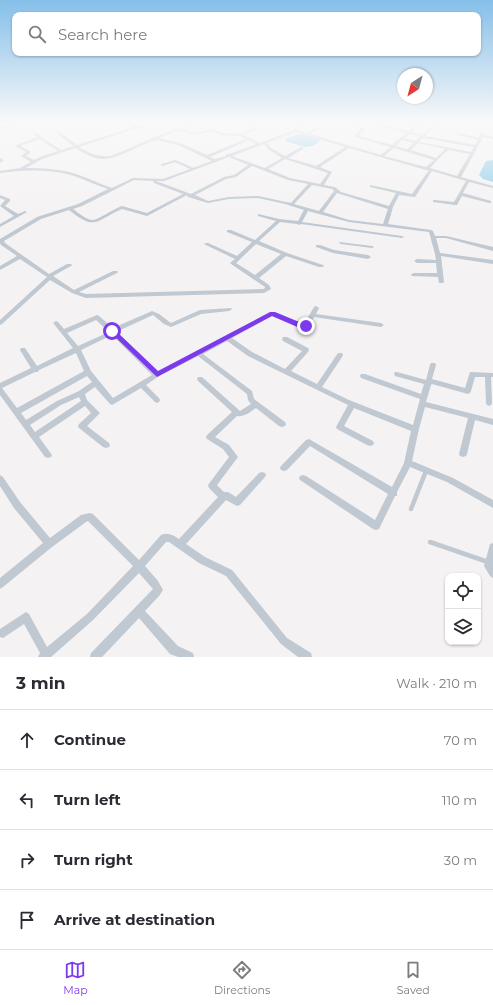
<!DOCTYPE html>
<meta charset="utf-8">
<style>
body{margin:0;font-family:Montserrat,sans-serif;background:#f7f7f7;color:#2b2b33}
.controls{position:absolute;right:12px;bottom:12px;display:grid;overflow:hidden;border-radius:8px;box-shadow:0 1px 3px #0004}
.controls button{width:36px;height:36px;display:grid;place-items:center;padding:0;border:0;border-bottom:1px solid #e1e1e2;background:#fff;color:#2b2b33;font:20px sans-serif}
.compass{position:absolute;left:397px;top:68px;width:36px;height:36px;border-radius:50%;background:#fff;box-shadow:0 1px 3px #0004;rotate:216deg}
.stop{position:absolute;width:12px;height:12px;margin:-9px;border:3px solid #7c3aed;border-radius:50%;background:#fff}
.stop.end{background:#7c3aed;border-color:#fff;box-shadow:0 1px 4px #0008}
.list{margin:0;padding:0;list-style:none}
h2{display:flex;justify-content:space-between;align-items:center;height:52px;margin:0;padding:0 16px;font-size:17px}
h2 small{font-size:13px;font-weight:400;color:#7c7c81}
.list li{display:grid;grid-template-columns:26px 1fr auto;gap:12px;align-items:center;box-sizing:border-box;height:60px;padding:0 16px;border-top:1px solid #e1e1e2}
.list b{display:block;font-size:15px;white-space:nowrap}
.list em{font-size:13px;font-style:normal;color:#7c7c81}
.icon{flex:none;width:22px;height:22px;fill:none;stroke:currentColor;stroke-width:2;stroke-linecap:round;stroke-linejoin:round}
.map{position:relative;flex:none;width:493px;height:657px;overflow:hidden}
.search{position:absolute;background:#fff;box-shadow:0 1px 3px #0004;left:12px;right:12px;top:12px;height:44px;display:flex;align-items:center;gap:10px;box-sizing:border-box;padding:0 14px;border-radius:8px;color:#7c7c81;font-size:15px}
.sheet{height:292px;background:#fff}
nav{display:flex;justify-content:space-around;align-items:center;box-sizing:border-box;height:56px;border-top:1px solid #e1e1e2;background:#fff;font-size:11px;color:#7c7c81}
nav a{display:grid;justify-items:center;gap:2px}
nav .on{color:#7c3aed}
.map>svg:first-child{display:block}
.water{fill:#91cfeb}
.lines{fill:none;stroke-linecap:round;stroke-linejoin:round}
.service-far1{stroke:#c0c8d1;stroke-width:2}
.service{stroke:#c0c8d1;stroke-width:4.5}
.minor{fill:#c0c8d1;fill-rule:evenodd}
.route{fill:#7c3aed}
</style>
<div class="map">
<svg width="493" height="657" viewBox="0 0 493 657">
<rect width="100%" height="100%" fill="#f4f2f2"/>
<g class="water">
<path d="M302,133L321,140L313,146L304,147L285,141L286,138Z"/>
<path d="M493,160V182L483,179L479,175L486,161Z"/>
</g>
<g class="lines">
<path class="service-far1" d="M162,165L175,161L193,169"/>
<g class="service">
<path d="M411,509L426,471"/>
<path d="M430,542L488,562"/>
</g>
<g class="minor">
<path d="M19,123H24L0,130V128Z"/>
<path d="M131,123H135L136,127L152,123H158L132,130L79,147C90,154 99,157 111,156L153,138V137H155L177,128L183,129L188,126L184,123H188L192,126L186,130L194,133L211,129L222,133L241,134L254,128L245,123H249L259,128L244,135L260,143L294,130C295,126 301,123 306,123L298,129V130L307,133L323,123H327L310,134L381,155L390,147L356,137L355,136L361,129L345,123H350L364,128L365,129L359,136L392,145L406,133L367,123H373L408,131L418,123H422L412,132L422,135L434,123H438L425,136L475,145L478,140L456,134L458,133L479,138V136L482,133H484V135L493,137V139L483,137L461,177L493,186V188L469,182L463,193L491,201V203H489L462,196L457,205H455L433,202V200H435L454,202L466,181L432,171L415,197L399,195L393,207L388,224L431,230L433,231L435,236H446L493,247V251L446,238H436L440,253L493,260V264L441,256L444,282L443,283H439L438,277L412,276L411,275L412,274L414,273H437L436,263H417L414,261L417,259L436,260L435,254L429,232L349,222L308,211L302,222L402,236L404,237L402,238L301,224L299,225L297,224L280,222L259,241L287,253L323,265L324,266L323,267H319L286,256L259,278L269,285L271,289L264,293L86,298L72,293L50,280L2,324L0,325V320L47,277L20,259L0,270V266L17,256L1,245L0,243V239L37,217L78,204L108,189C96,185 83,179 71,175C48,169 23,170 0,173V171L20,168L31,162L21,156L26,152L15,146L37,137L33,134L35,133L42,136V138L61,150L73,146L58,134V132H60L77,145L130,128L133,126ZM178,130L194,135L211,131L221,135L240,136L246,139L207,155L180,143L159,138ZM296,132L345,147L316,166L288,158L303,149V147H301L285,156L271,148L267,143ZM410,134L420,136L416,141L404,138ZM423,138L474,147L471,152L419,142ZM40,139L58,151L40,157L34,160L26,156L30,153V151L20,146ZM156,140L178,145L212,161L163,179L133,178L112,188C100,184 88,178 76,174C60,169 43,168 26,168L42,159L76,148C98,163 106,161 130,151C138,147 147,143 156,140ZM249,140L257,144L229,154H226V156L215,159L210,157ZM402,140L414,143L407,149L396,146ZM418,143L445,149L436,158L411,150ZM264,144L268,149L282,158L265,168L232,156ZM349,148L426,170H429L412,194L370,185V187L396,193L389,206L341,192L335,187L324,185L332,172L320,167ZM394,148L434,160L426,167L384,156ZM449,150L470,154L457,176L430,168L443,154ZM229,157L248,165L234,175L224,177L191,194L156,181H164ZM285,159L328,173L320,184L290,178L268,169ZM252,166L288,180L308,184L291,203L258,196L229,197L208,201L195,195L226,179L236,177ZM134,180L154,181L153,182L154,183L183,194L147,213L122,206C115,208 98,220 93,220C86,220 79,213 73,209L82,206ZM312,185L332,189L334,191L319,211L294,204ZM337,193L388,209L383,224L349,220L323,212ZM187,195L188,197L208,203L229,199L258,198L285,204L304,210L298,221L279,219L258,214V216L276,221L255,240L231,230H227V232L252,242L237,256L208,243H206L204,244L235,259L230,263L231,264L265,287V288L263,289L86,294L79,292L117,273L118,272L117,271H113L74,290L53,276L71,266L72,265L71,264H67L49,274L5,243L4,241L41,219L69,210C96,232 96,220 122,209L147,216ZM256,244L281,254L255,275L236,263Z"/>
<path d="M0,158L4,160L0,163Z"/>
<path d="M0,195L10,199V201L5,206L18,214L25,211L27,212L0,227V224L14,216L0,206L5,200L0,198Z"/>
<path d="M339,242L372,246L374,247L372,248L341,244L339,243Z"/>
<path d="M316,245H320L334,250L368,255L371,257L368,259L333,253L316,247Z"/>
<path d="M316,306L319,308L316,314L381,323L384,325L381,327L314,317L307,328L305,329L272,316L232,338L252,352L285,369L302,351L283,341L282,339L283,337H287L308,348L309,350L308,352L291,371L317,384L338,353H342L343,355L342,357L322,387L349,400L413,425L420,399L361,378L360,376L361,374H365L421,394L424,384L395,376L394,374L395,372H397L426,380L430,365L431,363H435L436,365L432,379L465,388L470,372L493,373V377H491L492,403L491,405L489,406L487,405L486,403L485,377H475L471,391L470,393L468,394L432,384L431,385L426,402L493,419V425L475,420L467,454L466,456L463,457L460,456L459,454L468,418L425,407L419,429L412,461L453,478L493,500V508L447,482L410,467L397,492V496H395L379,529L376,530L373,529L300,480L299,478L300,476L303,475L306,476L375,520L388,494L310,446L287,470L284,471L281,470L280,468L281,466L306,440L309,439L392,487L404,463L411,431L354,408L344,426L373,441L374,443L373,445L370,446L367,445L337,429L336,427L348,405L248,356L227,341L203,354L252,391L254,399L285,422L286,424L285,426L282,427L279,426L256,408C250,412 245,417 237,416L215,437L229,445L238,457L217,485L224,492H228L236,497L259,473L262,472L265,473L266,475L265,477L240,505L237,506L226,500L186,544L205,557L232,570L287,638L311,653L312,657H298L281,644L226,576L199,563L169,542H166L145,566L158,581L163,590L159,596L145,611L178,646L193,653L194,657H178L170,654L139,618L102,657H90L91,653L153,589L139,573L93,620L51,657H38L40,653L24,624L3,638L0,637V629L26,612L29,614L47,647L87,614L133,566L88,521L86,522L52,547L3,587L0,589V578L43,543L14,508L0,486V475L3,477L20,502L50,538L81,515L90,513L93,514L139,560L161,535C168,532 173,535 179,539L218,497L209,488L208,485L229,457L223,449L207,439L206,437L207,435L232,412L198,381L197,379L198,377H202L240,411L251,404L248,400L247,394L198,356L159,376L146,385L159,398L160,400L159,402L157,403L155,402L141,388L112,405L110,404L95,387L85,394L87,400L100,413L87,426L109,443L110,445L109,447L106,448L103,447L79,428L78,426L79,424L91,413L85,406L39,437L52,455L51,457L48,458L45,457L0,395V383L31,368L20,350L21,348H25L37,366L73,348L54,324L53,323L56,321L58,322L64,329L97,315L99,316L113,328L152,311L159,314L171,323L200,310L231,308L232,309L231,310L229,311L201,314L171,327L164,324L153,315L116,332L157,372H159L270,313H274L304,324L314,307ZM96,320L109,332L78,346L67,333ZM112,335L152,375L113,398L91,371L81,350ZM76,353L84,371L17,408L2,388L35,372H38L39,370ZM87,376L92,382L79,391L57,401L26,420L21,413ZM79,397L81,401L35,432L30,425L61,405Z"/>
<path d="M493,543V578L490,576L484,566L490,544Z"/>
</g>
</g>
<linearGradient id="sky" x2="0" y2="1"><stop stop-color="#85bfe9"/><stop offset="0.57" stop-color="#faf9f9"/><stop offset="1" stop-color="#faf9f9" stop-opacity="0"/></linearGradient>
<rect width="493" height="215" fill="url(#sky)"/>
<path class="route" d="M270,312H275L309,326L302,329L272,316L157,377L109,331L115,330L158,371Z"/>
</svg>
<div class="controls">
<button><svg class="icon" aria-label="locate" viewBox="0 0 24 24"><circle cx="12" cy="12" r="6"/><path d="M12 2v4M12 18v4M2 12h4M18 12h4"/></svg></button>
<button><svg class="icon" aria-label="layers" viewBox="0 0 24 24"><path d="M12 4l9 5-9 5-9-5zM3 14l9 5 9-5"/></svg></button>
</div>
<svg class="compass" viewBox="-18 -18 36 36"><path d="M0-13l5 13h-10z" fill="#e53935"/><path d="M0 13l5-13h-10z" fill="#7c7c81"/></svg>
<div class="stop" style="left:112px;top:331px"></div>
<div class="stop end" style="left:306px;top:326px"></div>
<div class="search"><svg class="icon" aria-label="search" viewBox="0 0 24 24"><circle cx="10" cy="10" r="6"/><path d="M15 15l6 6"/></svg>Search here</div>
</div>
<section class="sheet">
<h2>3 min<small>Walk · 210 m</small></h2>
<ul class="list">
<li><svg class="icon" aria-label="ahead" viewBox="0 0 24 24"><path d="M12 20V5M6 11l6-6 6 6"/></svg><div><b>Continue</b></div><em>70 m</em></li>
<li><svg class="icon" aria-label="left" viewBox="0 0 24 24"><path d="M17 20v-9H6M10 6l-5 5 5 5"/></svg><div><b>Turn left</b></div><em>110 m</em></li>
<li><svg class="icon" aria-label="right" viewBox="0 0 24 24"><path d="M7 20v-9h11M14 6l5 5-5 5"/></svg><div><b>Turn right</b></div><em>30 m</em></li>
<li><svg class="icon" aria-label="arrive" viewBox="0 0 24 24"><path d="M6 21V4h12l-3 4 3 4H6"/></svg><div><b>Arrive at destination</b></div></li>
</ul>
</section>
<nav>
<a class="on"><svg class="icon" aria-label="map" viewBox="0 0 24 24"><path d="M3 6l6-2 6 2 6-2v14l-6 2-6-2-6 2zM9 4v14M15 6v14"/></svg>Map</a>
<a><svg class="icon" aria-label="directions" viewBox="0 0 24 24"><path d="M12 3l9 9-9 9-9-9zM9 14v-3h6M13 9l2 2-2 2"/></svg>Directions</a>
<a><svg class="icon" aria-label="saved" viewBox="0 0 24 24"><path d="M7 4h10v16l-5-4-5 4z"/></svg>Saved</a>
</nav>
